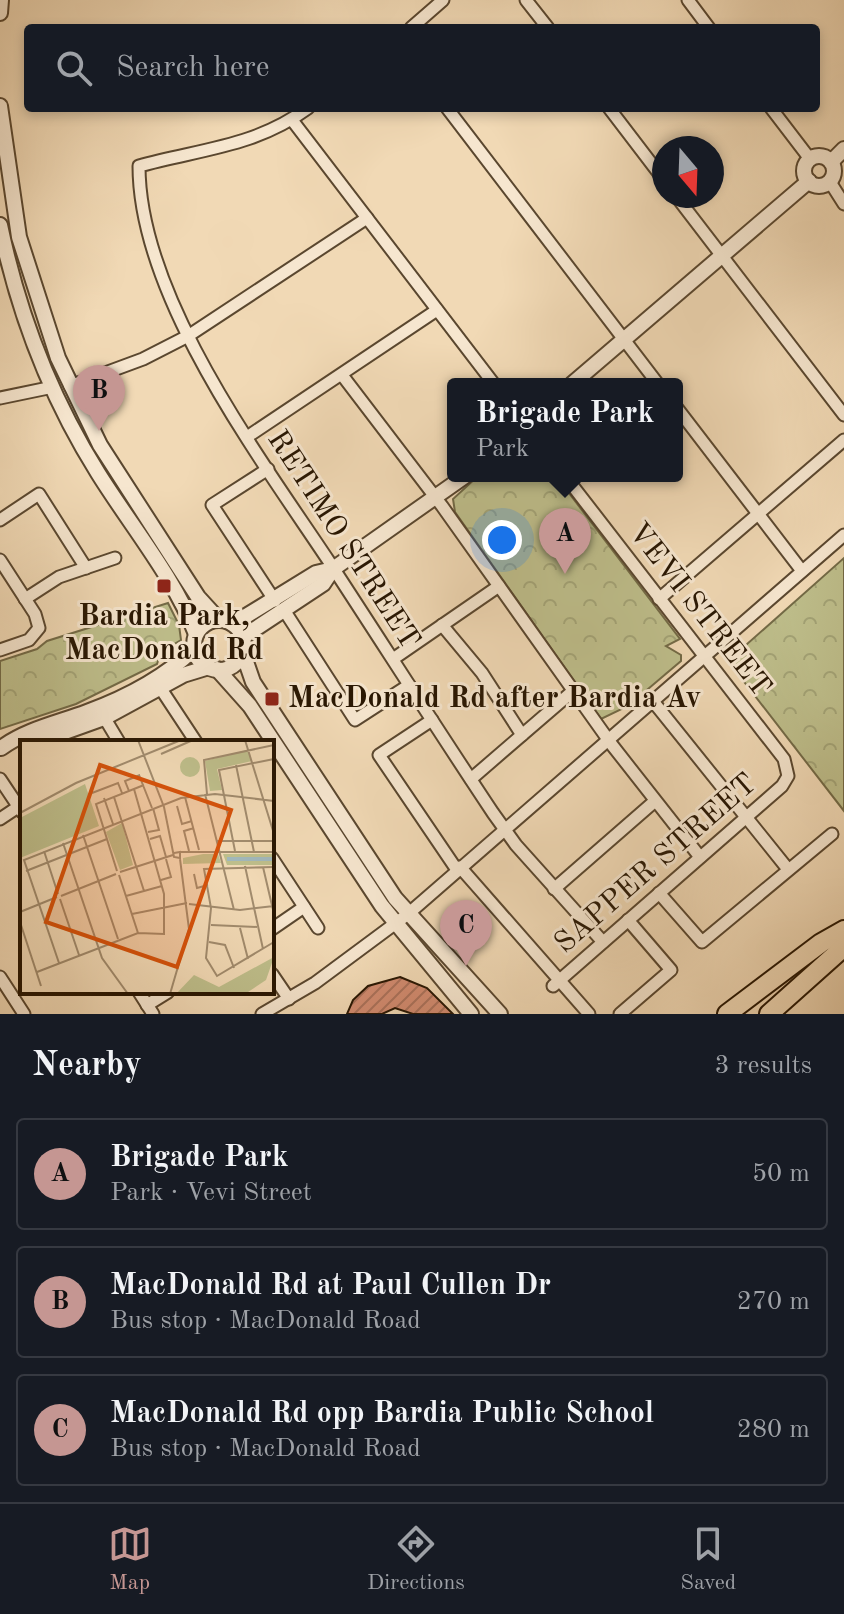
<!DOCTYPE html>
<meta charset="utf-8">
<style>
body{margin:0;font-family:"Old Standard TT",serif;background:#20242c;color:#f1f3f6}
.compass{position:absolute;left:652px;top:136px;width:72px;height:72px;border-radius:50%;background:#171b24;box-shadow:0 4px 12px #0003;rotate:161deg}
.you{position:absolute;left:502px;top:540px;width:28px;height:28px;margin:-20px;border:6px solid #fff;border-radius:50%;background:#1a73e8;box-shadow:0 0 0 12px #1a73e833}
.badge{display:grid;place-items:center;width:52px;height:52px;border-radius:50%;background:#c59692;color:#111;font-size:26px;font-weight:700}
.pin{position:absolute;translate:-50% -66px;filter:drop-shadow(0 2px 4px #0008)}
.pin::after{content:'';position:absolute;top:42px;width:28px;height:24px;background:inherit;clip-path:polygon(0 0,100% 0,50% 100%)}
.popup{position:absolute;left:447px;top:378px;width:236px;height:104px;box-sizing:border-box;display:grid;place-content:center;border-radius:8px;background:#171b24;filter:drop-shadow(0 2px 6px #0005);font-size:26px;white-space:nowrap;color:#9ea1a6}
.popup b{font-size:30px;color:#f1f3f6}
.popup::after{content:'';position:absolute;left:50%;top:100%;margin-left:-16px;border:16px solid transparent;border-top-color:#171b24}
.list{margin:0;padding:0;list-style:none}
h2{display:flex;justify-content:space-between;align-items:center;height:104px;margin:0;padding:0 32px;font-size:34px}
h2 small{font-size:26px;font-weight:400;color:#9ea1a6}
.list li{display:grid;grid-template-columns:52px 1fr auto;gap:24px;align-items:center;box-sizing:border-box;height:112px;margin:0 16px 16px;padding:0 16px;border:2px solid #363941;border-radius:8px}
.list b{display:block;font-size:30px;white-space:nowrap}
.list p{margin:0;font-size:26px;white-space:nowrap;color:#9ea1a6}
.list em{font-size:26px;font-style:normal;color:#9ea1a6}
.icon{flex:none;width:44px;height:44px;fill:none;stroke:currentColor;stroke-width:2;stroke-linecap:round;stroke-linejoin:round}
.map{position:relative;flex:none;width:844px;height:1014px;overflow:hidden}
.search{position:absolute;background:#171b24;box-shadow:0 4px 12px #0003;left:24px;right:24px;top:24px;height:88px;display:flex;align-items:center;gap:20px;box-sizing:border-box;padding:0 28px;border-radius:8px;color:#9ea1a6;font-size:30px}
.sheet{height:488px;background:#171b24}
nav{display:flex;justify-content:space-around;align-items:center;box-sizing:border-box;height:112px;border-top:2px solid #363941;background:#171b24;font-size:22px;color:#9ea1a6}
nav a{display:grid;justify-items:center;gap:4px}
nav .on{color:#c59692}
.map>svg:first-child{display:block}
.park{fill:url(#park-crowns);stroke:#736a46;stroke-width:2}
.building{fill:url(#building-hatch);stroke:#281602;stroke-width:2}
.lines{fill:none;stroke-linecap:round;stroke-linejoin:round}
.minor-casing{stroke:#5a472f;stroke-width:15}
.tertiary-casing{stroke:#5a472f;stroke-width:18}
.primary-casing{stroke:#281602;stroke-width:22}
.minor{stroke:#f6e6cf;stroke-width:11}
.tertiary{stroke:#f6e6cf;stroke-width:14}
.primary{stroke:#f1d9b5;stroke-width:18}
.poi-dot{fill:#8f2418;stroke:#f6e6cf;stroke-width:3}
.labels{text-anchor:middle;dominant-baseline:central;stroke-width:6;stroke-linejoin:round;paint-order:stroke}
.street-label{font-size:30px;fill:#281602;stroke:#f6e6cf}
.poi-label{font-size:30px;font-weight:bold;fill:#281602;stroke:#f6e6cf}
.inset-river{fill:none;stroke:#a1b7ba;stroke-width:4}
.inset-road{fill:none;stroke:#a18b6d;stroke-width:2}
.view{fill:#d5520b;fill-opacity:0.15;stroke:#d5520b;stroke-width:4}
.inset-edge{fill:none;stroke:#281602;stroke-width:4}
</style>
<div class="map">
<svg width="844" height="1014" viewBox="0 0 844 1014">
<defs>
<pattern id="park-crowns" width="20" height="18" patternUnits="userSpaceOnUse" patternTransform="scale(2)"><rect width="20" height="18" fill="#bebe8b"/><path d="M2 6a3 3 0 1 1 6 0M12 15a3 3 0 1 1 6 0" fill="none" stroke="#a3a376"/></pattern>
<pattern id="building-hatch" width="6" height="6" patternUnits="userSpaceOnUse" patternTransform="scale(2)"><rect width="6" height="6" fill="#d28b70"/><path d="M-1 1l2-2M0 6l6-6M5 7l2-2" fill="none" stroke="#aa715a"/></pattern>
</defs>
<rect width="100%" height="100%" fill="#f1d9b5"/>
<filter id="stains"><feTurbulence type="fractalNoise" baseFrequency=".0025" numOctaves="4"/><feColorMatrix values="0 0 0 0 .2 0 0 0 0 .09 0 0 0 0 .02 0 0 0 .5 -.17"/></filter>
<radialGradient id="worn" r=".72"><stop offset=".6" stop-color="#630" stop-opacity="0"/><stop offset="1" stop-color="#630" stop-opacity=".3"/></radialGradient>
<g class="park">
<path d="M478,476H556L680,639L666,646L681,655V661L628,706L601,719L455,512L453,499Z"/>
<path d="M844,558V811L728,661Z"/>
<path d="M168,603L179,625L181,640L161,652L157,664L76,704L0,729V661L37,649L47,641Z"/>
</g>
<path class="building" d="M400,977L427,988L453,1014H413L395,1008L382,1014H347L353,1000L368,986Z"/>
<g class="lines">
<defs>
<g id="minor">
<path d="M526,0L548,28"/>
<path d="M688,0L709,28"/>
<path d="M411,28L443,0"/>
<path d="M308,108C255,147 200,149 139,166C139,296 258,455 328,560C383,644 437,729 493,813L516,845L603,942"/>
<path d="M447,108L658,384"/>
<path d="M609,108L664,180"/>
<path d="M771,108L810,159"/>
<path d="M292,120L494,384"/>
<path d="M830,182L844,204"/>
<path d="M676,196L844,415"/>
<path d="M342,375L442,506L612,745L700,857"/>
<path d="M70,386L143,359L188,336L367,218"/>
<path d="M0,398L53,387"/>
<path d="M677,408L802,571"/>
<path d="M247,437L437,310"/>
<path d="M268,469L212,505L275,601"/>
<path d="M0,520L39,494L86,568"/>
<path d="M0,560L35,614L39,628L29,640L0,650"/>
<path d="M25,599L59,577L115,558"/>
<path d="M659,599L844,440"/>
<path d="M284,610L355,720L409,685"/>
<path d="M442,625L482,673L522,735"/>
<path d="M393,659L499,586"/>
<path d="M161,689L196,742"/>
<path d="M652,700L787,868"/>
<path d="M101,712L119,742"/>
<path d="M432,720L379,755L457,870"/>
<path d="M0,779L22,812"/>
<path d="M471,779L573,691"/>
<path d="M0,819L18,807"/>
<path d="M272,858L318,928"/>
<path d="M460,867L589,1014"/>
<path d="M554,889L655,801"/>
<path d="M659,893L702,942L832,834"/>
<path d="M272,929L304,907"/>
<path d="M272,974L289,999"/>
<path d="M0,977L24,1014"/>
<path d="M553,986L782,786L788,776L784,759L565,476"/>
<path d="M139,992L153,1014"/>
<path d="M147,1005L168,992"/>
<path d="M262,1014L315,983L408,914L844,535"/>
<path d="M620,1014L671,970L628,920"/>
</g>
<g id="tertiary">
<path d="M0,13L1,0"/>
<path d="M0,106L19,237L58,358L100,445L198,597L219,620"/>
<circle cx="819" cy="171" r="15"/>
<path d="M831,162L844,149"/>
<path d="M0,225C18,312 51,398 98,473C131,526 174,577 196,634"/>
<path d="M572,384L809,181"/>
<circle cx="219" cy="645" r="25"/>
<path d="M233,624L316,573L333,569L465,476"/>
<path d="M243,637L323,584L333,569"/>
<path d="M243,653L253,682L395,898L500,1014"/>
<path d="M217,669L250,706L382,906L471,1014"/>
<path d="M37,742L104,718L183,675L209,667"/>
<path d="M1,748C27,729 58,723 87,712C125,698 165,677 194,649"/>
</g>
<g id="primary">
<path d="M727,1014L821,943L844,930"/>
<path d="M769,1014L844,947"/>
</g>
</defs>
<use href="#minor" class="minor-casing"/>
<use href="#tertiary" class="tertiary-casing"/>
<use href="#primary" class="primary-casing"/>
<use href="#minor" class="minor"/>
<use href="#tertiary" class="tertiary"/>
<use href="#primary" class="primary"/>
</g>
<g class="poi-dot">
<rect x="156" y="578" width="16" height="16" rx="4"/>
<rect x="264" y="691" width="16" height="16" rx="4"/>
</g>
<g class="labels">
<g class="street-label">
<text transform="translate(343 540) rotate(57)">RETIMO STREET</text>
<text transform="translate(699 610) rotate(52)">VEVI STREET</text>
<text transform="translate(656 864) rotate(-41)">SAPPER STREET</text>
</g>
<g class="poi-label">
<text x="164" y="617">Bardia Park,<tspan x="164" dy="34">MacDonald Rd</tspan></text>
<text x="288" y="699" text-anchor="start">MacDonald Rd after Bardia Av</text>
</g>
</g>
<g transform="translate(20 740)">
<rect width="254" height="254" fill="#f1d9b5"/>
<path d="M160 27a10 10 0 1 1 20 0a10 10 0 1 1-20 0ZM254,217L246,240L225,254H156L174,235L199,247Z" fill="#bebe8b"/>
<path d="M227,10L232,21L197,29L202,50L190,51L185,21ZM65,44L79,86L0,118V78ZM102,83L113,125L100,130L86,92ZM183,114H198L201,123L163,124V118ZM203,114H254V125H207Z" fill="#bebe8b"/>
<path class="inset-river" d="M207,119H254"/>
<path class="inset-road" d="M118,0L144,67L154,117L160,118V112L154,113M225,0L254,94M141,14L173,0M216,25L234,112M119,35L132,68M109,51L105,41L120,35M72,53L98,43L102,53M185,54L214,170M187,54L184,20L254,5M94,57L124,151M165,57L179,110M84,58L93,84M157,66L162,84L172,81M0,73L56,43L161,0M128,92L139,90L133,68M63,95L98,199M130,99L140,96L146,117M197,101H254M43,103L82,218L108,254M24,111L38,154M169,111L164,91L174,88M215,111L199,30L254,19M161,112H254M225,126L243,209M243,127L254,174M254,127L184,129L191,168L186,218L197,236L254,202M6,131L87,99M97,131L76,64L124,45M100,132L153,115M174,134L177,148L188,145M99,135L118,193M141,140L151,137L146,119M41,156L96,134M106,156L142,146M40,159L59,215M169,164L220,170L254,166M0,172L37,157M112,174L167,163M0,182L21,246M191,185L237,187M220,188L228,219M189,202L205,205L214,228M39,223L4,120L161,58L195,54L254,61M17,232L118,193L144,194V154L114,49M150,254L169,189L160,119"/>
<path class="view" d="M80,25L211,70L157,227L26,182Z"/>
<rect width="254" height="254" class="inset-edge"/>
</g>
<rect width="100%" height="100%" filter="url(#stains)"/>
<rect width="100%" height="100%" fill="url(#worn)"/>
</svg>
<svg class="compass" viewBox="-18 -18 36 36"><path d="M0-13l5 13h-10z" fill="#e53935"/><path d="M0 13l5-13h-10z" fill="#9ea1a6"/></svg>
<div class="you"></div>
<div class="pin badge" style="left:565px;top:574px">A</div>
<div class="popup"><b>Brigade Park</b>Park</div>
<div class="pin badge" style="left:99px;top:431px">B</div>
<div class="pin badge" style="left:466px;top:966px">C</div>
<div class="search"><svg class="icon" aria-label="search" viewBox="0 0 24 24"><circle cx="10" cy="10" r="6"/><path d="M15 15l6 6"/></svg>Search here</div>
</div>
<section class="sheet">
<h2>Nearby<small>3 results</small></h2>
<ul class="list">
<li><span class="badge">A</span><div><b>Brigade Park</b><p>Park · Vevi Street</p></div><em>50 m</em></li>
<li><span class="badge">B</span><div><b>MacDonald Rd at Paul Cullen Dr</b><p>Bus stop · MacDonald Road</p></div><em>270 m</em></li>
<li><span class="badge">C</span><div><b>MacDonald Rd opp Bardia Public School</b><p>Bus stop · MacDonald Road</p></div><em>280 m</em></li>
</ul>
</section>
<nav>
<a class="on"><svg class="icon" aria-label="map" viewBox="0 0 24 24"><path d="M3 6l6-2 6 2 6-2v14l-6 2-6-2-6 2zM9 4v14M15 6v14"/></svg>Map</a>
<a><svg class="icon" aria-label="directions" viewBox="0 0 24 24"><path d="M12 3l9 9-9 9-9-9zM9 14v-3h6M13 9l2 2-2 2"/></svg>Directions</a>
<a><svg class="icon" aria-label="saved" viewBox="0 0 24 24"><path d="M7 4h10v16l-5-4-5 4z"/></svg>Saved</a>
</nav>
